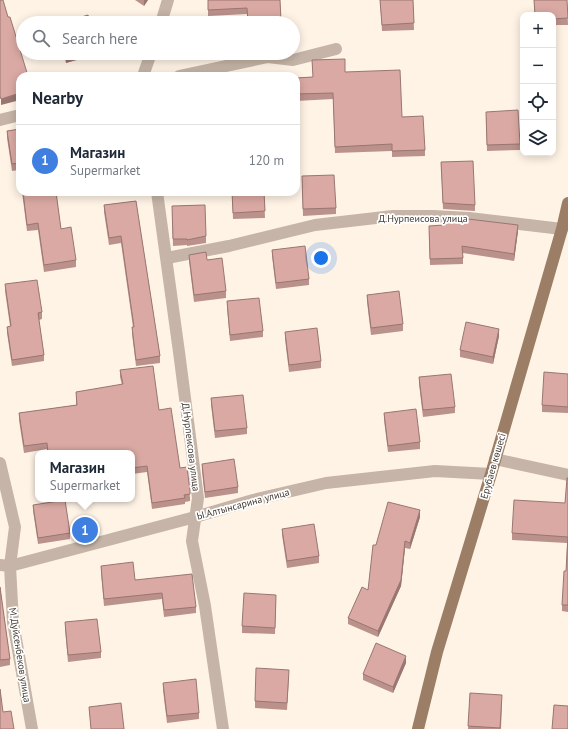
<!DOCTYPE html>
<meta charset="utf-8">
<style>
body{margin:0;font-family:"PT Sans",sans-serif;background:#f2f2f3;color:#1f2937}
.controls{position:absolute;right:12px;top:12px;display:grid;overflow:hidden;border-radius:8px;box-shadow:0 2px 10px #0003}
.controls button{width:36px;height:36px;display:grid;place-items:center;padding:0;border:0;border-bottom:1px solid #e0e1e3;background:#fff;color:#1f2937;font:20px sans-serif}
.you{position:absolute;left:321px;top:258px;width:14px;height:14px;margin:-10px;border:3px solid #fff;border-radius:50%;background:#1a73e8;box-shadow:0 0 0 6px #1a73e833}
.badge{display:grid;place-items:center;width:26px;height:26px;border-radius:50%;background:#872791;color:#fff;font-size:13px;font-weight:700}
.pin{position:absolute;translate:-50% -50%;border:2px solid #fff;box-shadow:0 1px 4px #0006}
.popup{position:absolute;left:35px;top:450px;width:100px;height:52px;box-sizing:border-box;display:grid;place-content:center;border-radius:8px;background:#fff;filter:drop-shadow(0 1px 3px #0005);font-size:13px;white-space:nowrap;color:#747a83}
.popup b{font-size:15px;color:#1f2937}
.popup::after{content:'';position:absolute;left:50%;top:100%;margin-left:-8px;border:8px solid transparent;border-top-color:#fff}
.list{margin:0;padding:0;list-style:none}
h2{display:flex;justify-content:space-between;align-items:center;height:52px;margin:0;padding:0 16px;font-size:17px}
h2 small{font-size:13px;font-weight:400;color:#747a83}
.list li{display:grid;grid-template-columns:26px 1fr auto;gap:12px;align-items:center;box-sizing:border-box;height:72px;padding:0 16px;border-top:1px solid #e0e1e3}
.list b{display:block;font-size:15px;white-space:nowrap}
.list p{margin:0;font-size:13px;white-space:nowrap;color:#747a83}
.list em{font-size:13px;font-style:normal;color:#747a83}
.icon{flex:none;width:22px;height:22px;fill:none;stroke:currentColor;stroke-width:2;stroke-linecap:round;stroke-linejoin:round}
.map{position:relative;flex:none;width:568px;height:729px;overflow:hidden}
.search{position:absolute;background:#fff;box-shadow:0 2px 10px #0003;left:16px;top:16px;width:284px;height:44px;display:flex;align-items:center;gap:10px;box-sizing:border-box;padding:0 14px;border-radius:22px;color:#747a83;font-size:15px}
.panel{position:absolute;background:#fff;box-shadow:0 2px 10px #0003;left:16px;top:72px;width:284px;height:124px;border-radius:12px}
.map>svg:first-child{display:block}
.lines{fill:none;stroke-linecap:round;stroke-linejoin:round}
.minor{stroke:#c5b4a7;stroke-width:12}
.major{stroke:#9b7e65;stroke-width:12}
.wall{fill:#bb918c}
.shaded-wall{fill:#997672}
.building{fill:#daa9a3;stroke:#997672}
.labels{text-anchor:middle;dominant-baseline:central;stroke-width:3.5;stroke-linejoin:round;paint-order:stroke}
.street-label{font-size:10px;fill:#423a31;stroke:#fff}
</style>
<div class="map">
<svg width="568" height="729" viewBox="0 0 568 729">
<rect width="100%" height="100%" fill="#fef3e5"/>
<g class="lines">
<g class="minor">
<path d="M161,23L168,0"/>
<path d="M143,76L151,53"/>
<path d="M179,76L268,57L293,60L336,49"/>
<path d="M0,120L20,115"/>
<path d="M157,192L179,352L198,498L192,541L205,606L223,729"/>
<path d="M167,258L229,246L315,225L393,216H433L469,218L562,229"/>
<path d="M495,459L568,475"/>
<path d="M0,463L15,527L10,566L13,622L32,729"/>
<path d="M0,565L10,566L195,517L253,500L326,483L435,471L491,474"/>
</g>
<path class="major" d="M418,729L437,652L491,474L562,229L568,203"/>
</g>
<g class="wall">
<path d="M135,0H148L144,6Z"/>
<path d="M208,0H280L281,23H248L247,14L208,16Z"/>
<path d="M380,0H413L414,30L382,31Z"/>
<path d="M534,0H567L568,25H553V15H535Z"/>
<path d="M63,53H97V54L66,63Z"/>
<path d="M312,60L345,72L402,117L425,150V156L392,157V151L335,153L333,99L296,101V78L313,77Z"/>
<path d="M486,118L520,144V150L487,151Z"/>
<path d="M20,129V179L19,170L12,171L7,138V131Z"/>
<path d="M441,162L475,205V211L443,209Z"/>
<path d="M302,176L336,208V214L303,216Z"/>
<path d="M22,192H56L61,229L76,260V267L44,272L38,230L27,231Z"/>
<path d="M232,192H264L265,218L233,219Z"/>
<path d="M136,201L160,356V363L136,366L132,334V327H133L121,243L109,245L104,212V205Z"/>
<path d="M172,212L206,236V243L187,246V245L173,246Z"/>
<path d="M518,231L514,261L463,253V264L430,265L429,232Z"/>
<path d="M272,250L309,279V285L276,289L272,256Z"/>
<path d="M189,255L207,260L226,291V298L194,302L189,261Z"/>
<path d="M5,284L42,312V319L39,320L44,355V361L12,366L7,333V327L10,326L5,291Z"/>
<path d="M367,295L403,324V331L371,335L367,302Z"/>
<path d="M227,301L263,331V337L230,341L227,308Z"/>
<path d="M285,332L321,361V368L289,372L285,339Z"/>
<path d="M499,336L493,364L460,357V350Z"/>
<path d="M120,370L159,410L180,468L187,467L190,498V501L185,502V504L152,509L147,472L132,474V453H47V449L24,453L19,420V413L76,405V392L122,385L120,377Z"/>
<path d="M568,374V413L542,412V405Z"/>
<path d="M419,377L455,407V413L423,417L419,384Z"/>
<path d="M211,398L247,428V434L215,438L211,405Z"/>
<path d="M384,413L420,442V449L388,452L384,420Z"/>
<path d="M202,464L238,487V493L205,498L202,471Z"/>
<path d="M568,478V612L562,611V605L566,571L567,543L512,540V533L565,503Z"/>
<path d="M33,505L70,533V539L38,544L33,511Z"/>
<path d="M420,517L410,549L405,548L401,586L378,637L348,624V618L368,590L376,545Z"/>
<path d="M282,529L319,556V563L287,568L282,535Z"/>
<path d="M101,566L135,580L196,607V613L164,617L162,599L104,606L101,573Z"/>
<path d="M0,587L10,659V665L0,667Z"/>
<path d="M276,601L275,634L242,633V626Z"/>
<path d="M65,622L101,652V658L68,662L65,629Z"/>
<path d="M406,663L393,693L363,680V674Z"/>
<path d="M289,676L287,710L255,708V701Z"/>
<path d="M163,683L199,713V719L167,723L163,690Z"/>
<path d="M470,693L502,702L501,729H468Z"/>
<path d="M89,707L124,729H91Z"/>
</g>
<g class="shaded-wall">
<path d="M144,0H148L144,6Z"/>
<path d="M78,53H97V54L66,63V57Z"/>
<path d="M20,93V100L1,105V99Z"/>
<path d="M518,225V231L514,261V254Z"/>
<path d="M499,329V336L493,364V357Z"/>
<path d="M420,510V517L410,549V543Z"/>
<path d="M405,541V548L401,586L378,637V631Z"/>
<path d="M406,656V663L393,693V687Z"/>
</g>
<g class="building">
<path d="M0,0H3L8,17H10L28,76H20V93L1,99L0,96Z"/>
<path d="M208,0H280L281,21L248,23L247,8L208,10Z"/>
<path d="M380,0H413L414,23L382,25Z"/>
<path d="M534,0H567L568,18L553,19V15H535Z"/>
<path d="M88,15L90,23H62Z"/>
<path d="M65,53H78L66,57Z"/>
<path d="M345,59V72L400,70L402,117L423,116L425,150L392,151V144L335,147L333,93L296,94V78L313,77L312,60Z"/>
<path d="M518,110L520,144L487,145L486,112Z"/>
<path d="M20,129V173L19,163L12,164L7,131Z"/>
<path d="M473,161L475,205L443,203L441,162Z"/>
<path d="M334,175L336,208L303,209L302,176Z"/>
<path d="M23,192H56L61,229L71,227L76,260L44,265L38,223L27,225Z"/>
<path d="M232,192H264L265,211L233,213Z"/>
<path d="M136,201L160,356L136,360L132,327H134L121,236L109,238L104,205Z"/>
<path d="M205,205L206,236L187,240V239H173L172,206Z"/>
<path d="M443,218L468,219L518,225L514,254L462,246L463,258L430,259L429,226L444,225Z"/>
<path d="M305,246L309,279L276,283L272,250Z"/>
<path d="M206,252L207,260L222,258L226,291L194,295L189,255Z"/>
<path d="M37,280L42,312L38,313L44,355L12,360L7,327L11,326L5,284Z"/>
<path d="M399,291L403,324L371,328L367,295Z"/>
<path d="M259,298L263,331L230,335L227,301Z"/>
<path d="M466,322L499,329L493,357L460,350Z"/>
<path d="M317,328L321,361L289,365L285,332Z"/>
<path d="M153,366L159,410L171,408L180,468L187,467L190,491V494L184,495L185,498L152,503L147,466L132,468V453H48L47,443L24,446L19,413L77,405L76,392L123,384L120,370Z"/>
<path d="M544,372L568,374V407L542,405Z"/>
<path d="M451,374L455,407L423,410L419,377Z"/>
<path d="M243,395L247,428L215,431L211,398Z"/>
<path d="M416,409L420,442L388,446L384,413Z"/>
<path d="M234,459L238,487L205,492L202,464Z"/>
<path d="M567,478H568V605H562L564,571H566L568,537L512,533L514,500L565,503Z"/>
<path d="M65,500L70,533L38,538L33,505Z"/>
<path d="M388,502L420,510L410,543L405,541L401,580L378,631L348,618L362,587L368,590L373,545H376Z"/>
<path d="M314,524L319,556L287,561L282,529Z"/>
<path d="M133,562L135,580L192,574L196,607L164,610L162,593L104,599L101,566Z"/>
<path d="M0,587L10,659L0,660Z"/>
<path d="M244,593L276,595L275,628L242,626Z"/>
<path d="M97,619L101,652L68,655L65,622Z"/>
<path d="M376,643L406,656L393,687L363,674Z"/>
<path d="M256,668L289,670L287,703L255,701Z"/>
<path d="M196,679L199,713L167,716L163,683Z"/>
<path d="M0,689L3,712L11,711L14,729H0Z"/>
<path d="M470,693L502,695L500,728L468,726Z"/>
<path d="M121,703L124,729H91L89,707Z"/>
<path d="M554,705L568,706V729H552Z"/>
</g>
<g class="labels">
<g class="street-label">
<text x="423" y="218">Д.Нурпеисова улица</text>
<text transform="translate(191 447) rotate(83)">Д.Нурпеисова улица</text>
<text transform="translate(493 466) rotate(-74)">Ерубаев көшесі</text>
<text transform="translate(243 504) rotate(-15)">Ы.Алтынсарина улица</text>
<text transform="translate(20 655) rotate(81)">М.Дуйсенбеков улица</text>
</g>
</g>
</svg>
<div class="controls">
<button>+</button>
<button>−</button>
<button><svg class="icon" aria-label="locate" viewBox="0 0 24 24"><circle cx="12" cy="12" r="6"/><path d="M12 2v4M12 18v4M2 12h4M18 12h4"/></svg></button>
<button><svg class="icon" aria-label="layers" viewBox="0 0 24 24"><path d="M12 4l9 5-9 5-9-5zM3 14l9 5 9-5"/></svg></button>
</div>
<div class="you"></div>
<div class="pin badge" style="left:85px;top:530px;background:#3f7fe0">1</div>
<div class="popup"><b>Магазин</b>Supermarket</div>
<div class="search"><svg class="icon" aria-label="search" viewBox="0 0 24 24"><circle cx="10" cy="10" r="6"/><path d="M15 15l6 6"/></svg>Search here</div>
<section class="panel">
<h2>Nearby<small></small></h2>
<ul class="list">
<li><span class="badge" style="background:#3f7fe0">1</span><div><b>Магазин</b><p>Supermarket</p></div><em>120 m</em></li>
</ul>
</section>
</div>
